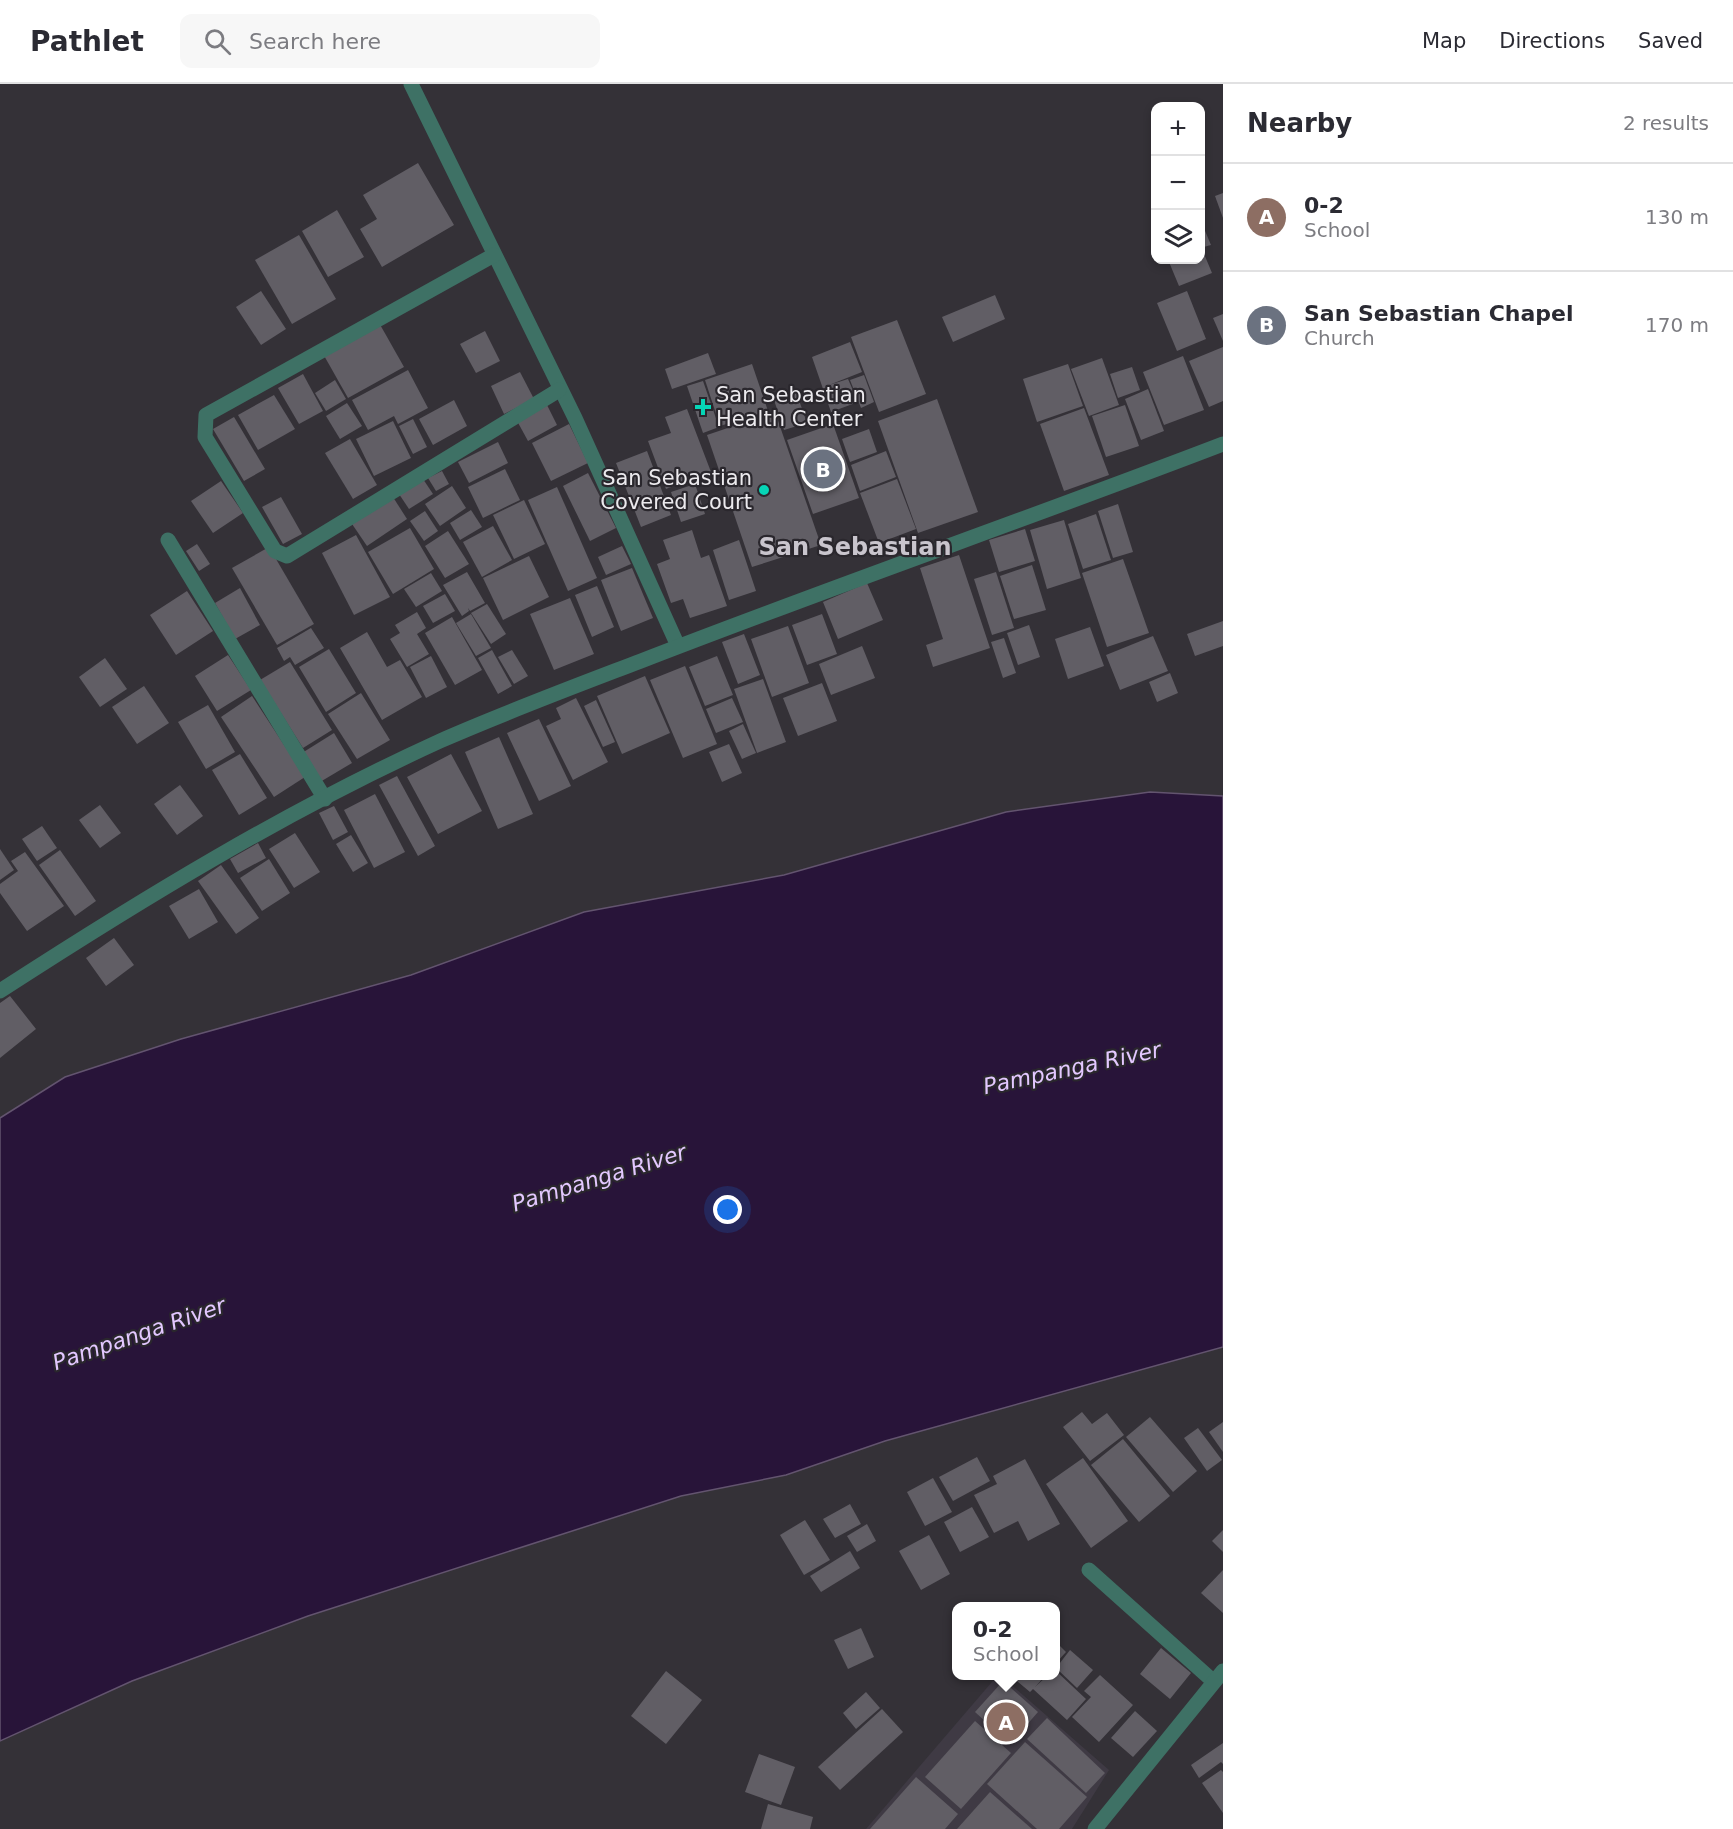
<!DOCTYPE html>
<meta charset="utf-8">
<style>
body{margin:0;font-family:"DejaVu Sans",sans-serif;background:#f7f7f7;color:#2b2b33}
.controls{position:absolute;right:18px;top:18px;display:grid;overflow:hidden;border-radius:12px;box-shadow:0 3px 9px #0003}
.controls button{width:54px;height:54px;display:grid;place-items:center;padding:0;border:0;border-bottom:2px solid #e1e1e2;background:#fff;color:#2b2b33;font:30px sans-serif}
.you{position:absolute;left:728px;top:1126px;width:21px;height:21px;margin:-15px;border:4px solid #fff;border-radius:50%;background:#1a73e8;box-shadow:0 0 0 9px #1a73e833}
.badge{display:grid;place-items:center;width:39px;height:39px;border-radius:50%;background:#1a73e8;color:#fff;font-size:20px;font-weight:700}
.pin{position:absolute;translate:-50% -50%;border:3px solid #fff;box-shadow:0 2px 6px #0006}
.popup{position:absolute;left:952px;top:1518px;width:108px;height:78px;box-sizing:border-box;display:grid;place-content:center;border-radius:12px;background:#fff;filter:drop-shadow(0 2px 4px #0005);font-size:20px;white-space:nowrap;color:#7c7c81}
.popup b{font-size:22px;color:#2b2b33}
.popup::after{content:'';position:absolute;left:50%;top:100%;margin-left:-12px;border:12px solid transparent;border-top-color:#fff}
.list{margin:0;padding:0;list-style:none}
h2{display:flex;justify-content:space-between;align-items:center;height:78px;margin:0;padding:0 24px;font-size:26px}
h2 small{font-size:20px;font-weight:400;color:#7c7c81}
.list li{display:grid;grid-template-columns:39px 1fr auto;gap:18px;align-items:center;box-sizing:border-box;height:108px;padding:0 24px;border-top:2px solid #e1e1e2}
.list b{display:block;font-size:22px;white-space:nowrap}
.list p{margin:0;font-size:20px;white-space:nowrap;color:#7c7c81}
.list em{font-size:20px;font-style:normal;color:#7c7c81}
.icon{flex:none;width:33px;height:33px;fill:none;stroke:currentColor;stroke-width:2;stroke-linecap:round;stroke-linejoin:round}
.map{position:relative;flex:none;width:1223px;height:1745px;overflow:hidden}
header{display:flex;align-items:center;gap:36px;box-sizing:border-box;height:84px;padding:0 30px;background:#fff;border-bottom:2px solid #e1e1e2}
header strong{font-size:28px}
nav{display:flex;gap:33px;margin-inline-start:auto;font-size:21px}
.search{width:420px;height:54px;background:#f7f7f7;display:flex;align-items:center;gap:15px;box-sizing:border-box;padding:0 21px;border-radius:12px;color:#7c7c81;font-size:22px}
main{display:flex}
aside{flex:1;background:#fff}
.map>svg:first-child{display:block}
.built{fill:#3f3a44}
.water{fill:#281439;stroke:#63546f;stroke-width:1.5}
.building{fill:#615e65}
.lines{fill:none;stroke-linecap:round;stroke-linejoin:round}
.minor{stroke:#3e7165;stroke-width:15}
.poi-dot{fill:#06d5b6;stroke:#2a272d;stroke-width:2}
.labels{text-anchor:middle;dominant-baseline:central;stroke-width:4.5;stroke-linejoin:round;paint-order:stroke}
.poi-label{font-size:21px;fill:#eceaee;stroke:#2a272d;text-anchor:start}
.water-label{font-size:22px;font-style:italic;fill:#e3c8ff;stroke:#2a272d}
.quarter-label{font-size:24px;font-weight:bold;fill:#c9c5cd;stroke:#2a272d}
</style>
<header>
<strong>Pathlet</strong>
<div class="search"><svg class="icon" aria-label="search" viewBox="0 0 24 24"><circle cx="10" cy="10" r="6"/><path d="M15 15l6 6"/></svg>Search here</div>
<nav><a>Map</a><a>Directions</a><a>Saved</a></nav>
</header>
<main>
<div class="map">
<svg width="1223" height="1745" viewBox="0 0 1223 1745">
<rect width="100%" height="100%" fill="#343137"/>
<path class="built" d="M997,1592H1001L1109,1686L1072,1745H866Z"/>
<path class="water" d="M1150,708L1223,712V1263L885,1357L786,1391L681,1412L308,1532L132,1597L0,1657V1034L65,993L181,955L411,891L584,828L784,791L1006,728Z"/>
<g class="building">
<path d="M418,79L454,141L382,183L360,145L377,135L363,111Z"/>
<path d="M1223,109V134L1215,112Z"/>
<path d="M337,126L364,173L328,193L302,147Z"/>
<path d="M1200,135L1211,161L1200,164Z"/>
<path d="M299,151L336,215L292,240L255,176Z"/>
<path d="M1202,165L1212,189L1179,202L1169,178L1177,176H1200Z"/>
<path d="M261,207L286,245L261,261L236,223Z"/>
<path d="M1187,207L1206,255L1177,267L1157,219Z"/>
<path d="M995,211L1005,235L953,258L942,233Z"/>
<path d="M1223,230V257L1213,234Z"/>
<path d="M897,236L926,310L879,328L851,253Z"/>
<path d="M378,237L404,283L348,314L322,268Z"/>
<path d="M485,247L500,277L476,289L460,260Z"/>
<path d="M850,258L862,288L829,301L848,295L858,318L831,328L812,273Z"/>
<path d="M1223,263V317L1209,323L1189,277Z"/>
<path d="M708,269L716,290L672,305L665,285Z"/>
<path d="M1183,272L1204,326L1164,341L1143,288Z"/>
<path d="M1102,274L1119,321L1089,332L1071,285Z"/>
<path d="M752,280L768,327L720,342L705,296Z"/>
<path d="M1068,280L1083,322L1037,338L1023,295Z"/>
<path d="M1132,283L1140,306L1118,314L1110,290Z"/>
<path d="M408,286L428,324L398,340L394,332L368,346L352,316Z"/>
<path d="M520,288L534,315L504,330L491,302Z"/>
<path d="M303,290L323,327L299,340L278,304Z"/>
<path d="M864,291L874,318L861,324L850,296Z"/>
<path d="M335,296L346,315L326,327L315,309Z"/>
<path d="M703,297L719,343L703,349L687,302Z"/>
<path d="M795,305L807,339L784,346L773,313Z"/>
<path d="M1148,305L1164,347L1141,356L1125,315Z"/>
<path d="M274,311L295,345L258,366L238,331Z"/>
<path d="M937,315L978,428L918,449L878,337Z"/>
<path d="M454,316L467,342L433,361L419,335Z"/>
<path d="M347,319L362,342L340,355L326,332Z"/>
<path d="M546,319L557,341L528,357L516,335Z"/>
<path d="M1125,321L1139,362L1106,373L1092,332Z"/>
<path d="M1084,324L1109,391L1064,407L1040,340Z"/>
<path d="M687,325L711,388L666,405L648,357L671,349L665,333Z"/>
<path d="M775,328L821,461L752,483L707,351Z"/>
<path d="M234,333L265,385L244,397L213,345Z"/>
<path d="M413,335L427,363L413,370L399,342Z"/>
<path d="M393,337L411,374L374,392L356,355Z"/>
<path d="M569,340L588,379L551,397L532,359Z"/>
<path d="M833,340L859,414L813,430L787,356Z"/>
<path d="M869,345L877,368L850,378L842,355Z"/>
<path d="M350,355L377,401L353,415L325,369Z"/>
<path d="M498,358L508,379L469,399L458,378Z"/>
<path d="M647,367L671,431L641,443L616,379Z"/>
<path d="M886,367L896,393L860,407L851,381Z"/>
<path d="M505,385L520,416L483,434L468,403Z"/>
<path d="M442,387L449,400L436,407L428,394Z"/>
<path d="M588,389L616,444L590,457L563,402Z"/>
<path d="M423,395L433,410L409,425L399,410Z"/>
<path d="M897,395L916,445L879,459L860,409Z"/>
<path d="M221,397L243,429L213,449L191,417Z"/>
<path d="M695,400L705,430L681,438L671,408Z"/>
<path d="M452,402L466,424L440,442L425,420Z"/>
<path d="M557,403L597,494L568,507L528,416Z"/>
<path d="M391,410L407,435L367,462L350,437Z"/>
<path d="M281,413L302,450L283,460L262,423Z"/>
<path d="M524,416L545,460L514,475L493,431Z"/>
<path d="M1118,420L1133,468L1113,474L1098,427Z"/>
<path d="M471,426L482,443L460,456L450,439Z"/>
<path d="M425,427L438,447L424,457L410,437Z"/>
<path d="M1096,430L1111,476L1083,485L1068,440Z"/>
<path d="M1064,436L1081,494L1047,505L1030,446Z"/>
<path d="M493,442L512,476L482,493L463,458Z"/>
<path d="M410,444L434,485L393,510L368,468Z"/>
<path d="M1025,445L1035,477L999,488L989,456Z"/>
<path d="M692,446L701,474L709,471L727,522L690,534L683,515L671,519L657,480L670,475L663,456Z"/>
<path d="M448,447L469,480L445,494L425,462Z"/>
<path d="M356,451L390,513L354,531L322,469Z"/>
<path d="M739,456L756,507L729,516L713,466Z"/>
<path d="M197,460L210,480L199,487L186,467Z"/>
<path d="M622,462L631,480L606,491L598,473Z"/>
<path d="M269,463L314,540L277,561L232,484Z"/>
<path d="M959,471L990,564L933,583L926,561L943,555L920,484Z"/>
<path d="M529,472L549,513L503,536L483,494Z"/>
<path d="M1123,475L1149,549L1107,563L1082,489Z"/>
<path d="M1032,481L1046,526L1014,535L1000,492Z"/>
<path d="M632,484L653,534L621,547L601,496Z"/>
<path d="M467,488L485,519L470,527L468,524L469,527L462,532L443,501Z"/>
<path d="M996,488L1014,544L992,551L974,495Z"/>
<path d="M431,489L442,507L416,523L404,505Z"/>
<path d="M867,499L883,536L838,555L823,518Z"/>
<path d="M597,502L614,543L592,553L575,511Z"/>
<path d="M240,504L260,541L235,555L215,519Z"/>
<path d="M187,507L213,547L176,571L150,531Z"/>
<path d="M445,510L455,527L433,539L423,522Z"/>
<path d="M570,514L594,570L554,586L530,530Z"/>
<path d="M487,520L506,550L491,560L471,529Z"/>
<path d="M417,528L426,544L417,550L429,570L407,583L390,555L400,549L395,541Z"/>
<path d="M471,530L491,564L476,572L456,539Z"/>
<path d="M822,530L837,570L807,581L792,541Z"/>
<path d="M452,533L482,586L455,601L425,549Z"/>
<path d="M1223,537V562L1195,572L1187,550Z"/>
<path d="M1029,541L1040,573L1018,581L1007,549Z"/>
<path d="M788,542L809,599L772,613L751,555Z"/>
<path d="M1090,543L1104,582L1068,595L1055,555Z"/>
<path d="M311,544L324,564L295,581L290,573L284,577L277,564Z"/>
<path d="M367,548L387,583L400,576L422,613L382,636L340,564Z"/>
<path d="M744,550L760,591L738,600L722,558Z"/>
<path d="M1153,552L1168,587L1120,606L1106,571Z"/>
<path d="M1004,554L1016,589L1003,594L991,558Z"/>
<path d="M862,562L875,594L831,611L819,580Z"/>
<path d="M329,565L356,609L326,628L299,583Z"/>
<path d="M492,566L512,602L498,610L478,574Z"/>
<path d="M512,566L528,592L514,600L498,573Z"/>
<path d="M228,571L251,606L217,627L195,592Z"/>
<path d="M431,572L447,603L426,614L410,583Z"/>
<path d="M717,572L733,611L705,622L689,583Z"/>
<path d="M105,574L127,605L100,623L79,593Z"/>
<path d="M290,578L332,646L303,664L260,596Z"/>
<path d="M685,582L717,660L683,674L650,596Z"/>
<path d="M1170,589L1178,609L1157,618L1149,598Z"/>
<path d="M645,592L670,649L622,670L597,612Z"/>
<path d="M763,595L786,658L757,669L734,605Z"/>
<path d="M822,599L837,637L798,652L783,614Z"/>
<path d="M144,602L169,639L137,660L112,623Z"/>
<path d="M361,609L390,656L357,675L328,630Z"/>
<path d="M252,612L305,693L274,713L221,633Z"/>
<path d="M576,614L608,678L573,696L546,642L561,635L556,624Z"/>
<path d="M732,614L743,638L716,649L706,625Z"/>
<path d="M596,616L615,658L603,663L584,622Z"/>
<path d="M208,621L235,668L206,685L178,638Z"/>
<path d="M539,635L571,702L539,717L507,649Z"/>
<path d="M743,640L756,669L742,675L729,647Z"/>
<path d="M334,649L352,679L320,698L302,669Z"/>
<path d="M499,653L533,730L498,745L465,668Z"/>
<path d="M729,660L742,689L722,698L709,668Z"/>
<path d="M240,670L267,714L239,731L212,686Z"/>
<path d="M451,670L482,727L438,750L407,693Z"/>
<path d="M397,692L435,762L418,772L379,701Z"/>
<path d="M180,701L203,732L177,751L154,720Z"/>
<path d="M375,710L405,768L374,784L344,726Z"/>
<path d="M100,721L121,749L100,764L79,736Z"/>
<path d="M334,722L348,748L333,756L319,729Z"/>
<path d="M42,742L57,764L37,777L22,755Z"/>
<path d="M295,749L320,788L294,804L269,765Z"/>
<path d="M351,751L368,779L353,788L336,760Z"/>
<path d="M258,759L266,774L238,789L230,775Z"/>
<path d="M0,765L14,786L0,796Z"/>
<path d="M60,766L96,817L75,832L39,781Z"/>
<path d="M25,768L64,822L27,847L0,809V800L18,787L11,777Z"/>
<path d="M269,775L290,809L262,827L240,794Z"/>
<path d="M221,781L259,834L236,850L198,797Z"/>
<path d="M199,805L218,838L189,855L169,822Z"/>
<path d="M114,854L134,881L106,902L86,874Z"/>
<path d="M10,912L36,945L0,974V919Z"/>
<path d="M1082,1328L1092,1340L1107,1329L1124,1351L1090,1377L1063,1343Z"/>
<path d="M1150,1333L1197,1387L1173,1408L1126,1353Z"/>
<path d="M1223,1338V1368L1209,1348Z"/>
<path d="M1198,1344L1222,1376L1207,1387L1184,1354Z"/>
<path d="M1123,1355L1170,1412L1139,1438L1091,1381Z"/>
<path d="M977,1373L990,1397L953,1417L939,1393Z"/>
<path d="M1083,1374L1128,1437L1091,1464L1046,1400Z"/>
<path d="M1025,1375L1060,1440L1028,1457L1018,1437L994,1449L974,1411L997,1400L993,1392Z"/>
<path d="M933,1394L952,1428L925,1442L907,1408Z"/>
<path d="M850,1420L861,1440L835,1454L823,1435Z"/>
<path d="M972,1423L989,1453L960,1468L944,1438Z"/>
<path d="M805,1436L830,1476L804,1491L780,1451Z"/>
<path d="M867,1440L876,1457L857,1468L847,1452Z"/>
<path d="M1223,1446V1468L1212,1457Z"/>
<path d="M929,1451L950,1490L921,1506L899,1467Z"/>
<path d="M850,1467L860,1484L821,1508L810,1492Z"/>
<path d="M1223,1486V1529L1201,1509Z"/>
<path d="M861,1544L874,1573L848,1585L834,1556Z"/>
<path d="M1056,1558L1066,1568L1056,1579Z"/>
<path d="M1161,1564L1191,1589L1170,1615L1140,1590Z"/>
<path d="M1070,1566L1093,1586L1077,1604L1056,1584Z"/>
<path d="M666,1587L702,1616L666,1660L631,1632Z"/>
<path d="M1056,1587L1086,1615L1067,1636L1033,1605L1030,1608L1011,1592H1045L1035,1603L1047,1592H1056Z"/>
<path d="M1100,1591L1133,1621L1099,1658L1072,1633L1091,1613L1084,1607Z"/>
<path d="M1003,1597L1038,1628L1010,1660L975,1628Z"/>
<path d="M866,1608L880,1624L856,1645L843,1629Z"/>
<path d="M882,1625L903,1648L840,1706L818,1683Z"/>
<path d="M1135,1627L1157,1647L1133,1673L1111,1654Z"/>
<path d="M1047,1634L1105,1689L1086,1709L1027,1655Z"/>
<path d="M975,1637L1011,1669L961,1725L925,1693Z"/>
<path d="M1025,1658L1087,1713L1059,1745H1037L987,1700Z"/>
<path d="M1223,1659V1680L1221,1678L1199,1694L1191,1681Z"/>
<path d="M759,1670L795,1683L781,1721L745,1708Z"/>
<path d="M1221,1686L1223,1688V1729L1202,1699Z"/>
<path d="M916,1693L958,1730L945,1745H870Z"/>
<path d="M990,1708L1032,1745H957Z"/>
<path d="M768,1720L813,1733L810,1745H761Z"/>
</g>
<g class="lines">
<g class="minor">
<path d="M411,0L575,334L678,562"/>
<path d="M494,171L206,331L205,353L275,467L287,472L559,306"/>
<path d="M168,456L325,715"/>
<path d="M0,907C142,815 286,727 440,657C506,628 573,603 641,577C834,502 1030,434 1223,360"/>
<path d="M1089,1486L1213,1597"/>
<path d="M1095,1745L1223,1587"/>
</g>
</g>
<g class="poi-dot">
<path d="M700 314h6v6h6v6h-6v6h-6v-6h-6v-6h6z"/>
<circle cx="764" cy="406" r="6"/>
</g>
<g class="labels">
<g class="poi-label">
<text x="716" y="311">San Sebastian<tspan x="716" dy="24">Health Center</tspan></text>
<text x="752" y="394" text-anchor="end">San Sebastian<tspan x="752" dy="24">Covered Court</tspan></text>
</g>
<g class="water-label">
<text transform="translate(1072 984) rotate(-12)">Pampanga River</text>
<text transform="translate(599 1094) rotate(-17)">Pampanga River</text>
<text transform="translate(139 1250) rotate(-19)">Pampanga River</text>
</g>
<g class="quarter-label">
<text x="855" y="463">San Sebastian</text>
</g>
</g>
</svg>
<div class="controls">
<button>+</button>
<button>−</button>
<button><svg class="icon" aria-label="layers" viewBox="0 0 24 24"><path d="M12 4l9 5-9 5-9-5zM3 14l9 5 9-5"/></svg></button>
</div>
<div class="you"></div>
<div class="pin badge" style="left:1006px;top:1638px;background:#8d6e63">A</div>
<div class="popup"><b>0-2</b>School</div>
<div class="pin badge" style="left:823px;top:385px;background:#6b7280">B</div>
</div>
<aside>
<h2>Nearby<small>2 results</small></h2>
<ul class="list">
<li><span class="badge" style="background:#8d6e63">A</span><div><b>0-2</b><p>School</p></div><em>130 m</em></li>
<li><span class="badge" style="background:#6b7280">B</span><div><b>San Sebastian Chapel</b><p>Church</p></div><em>170 m</em></li>
</ul>
</aside>
</main>
